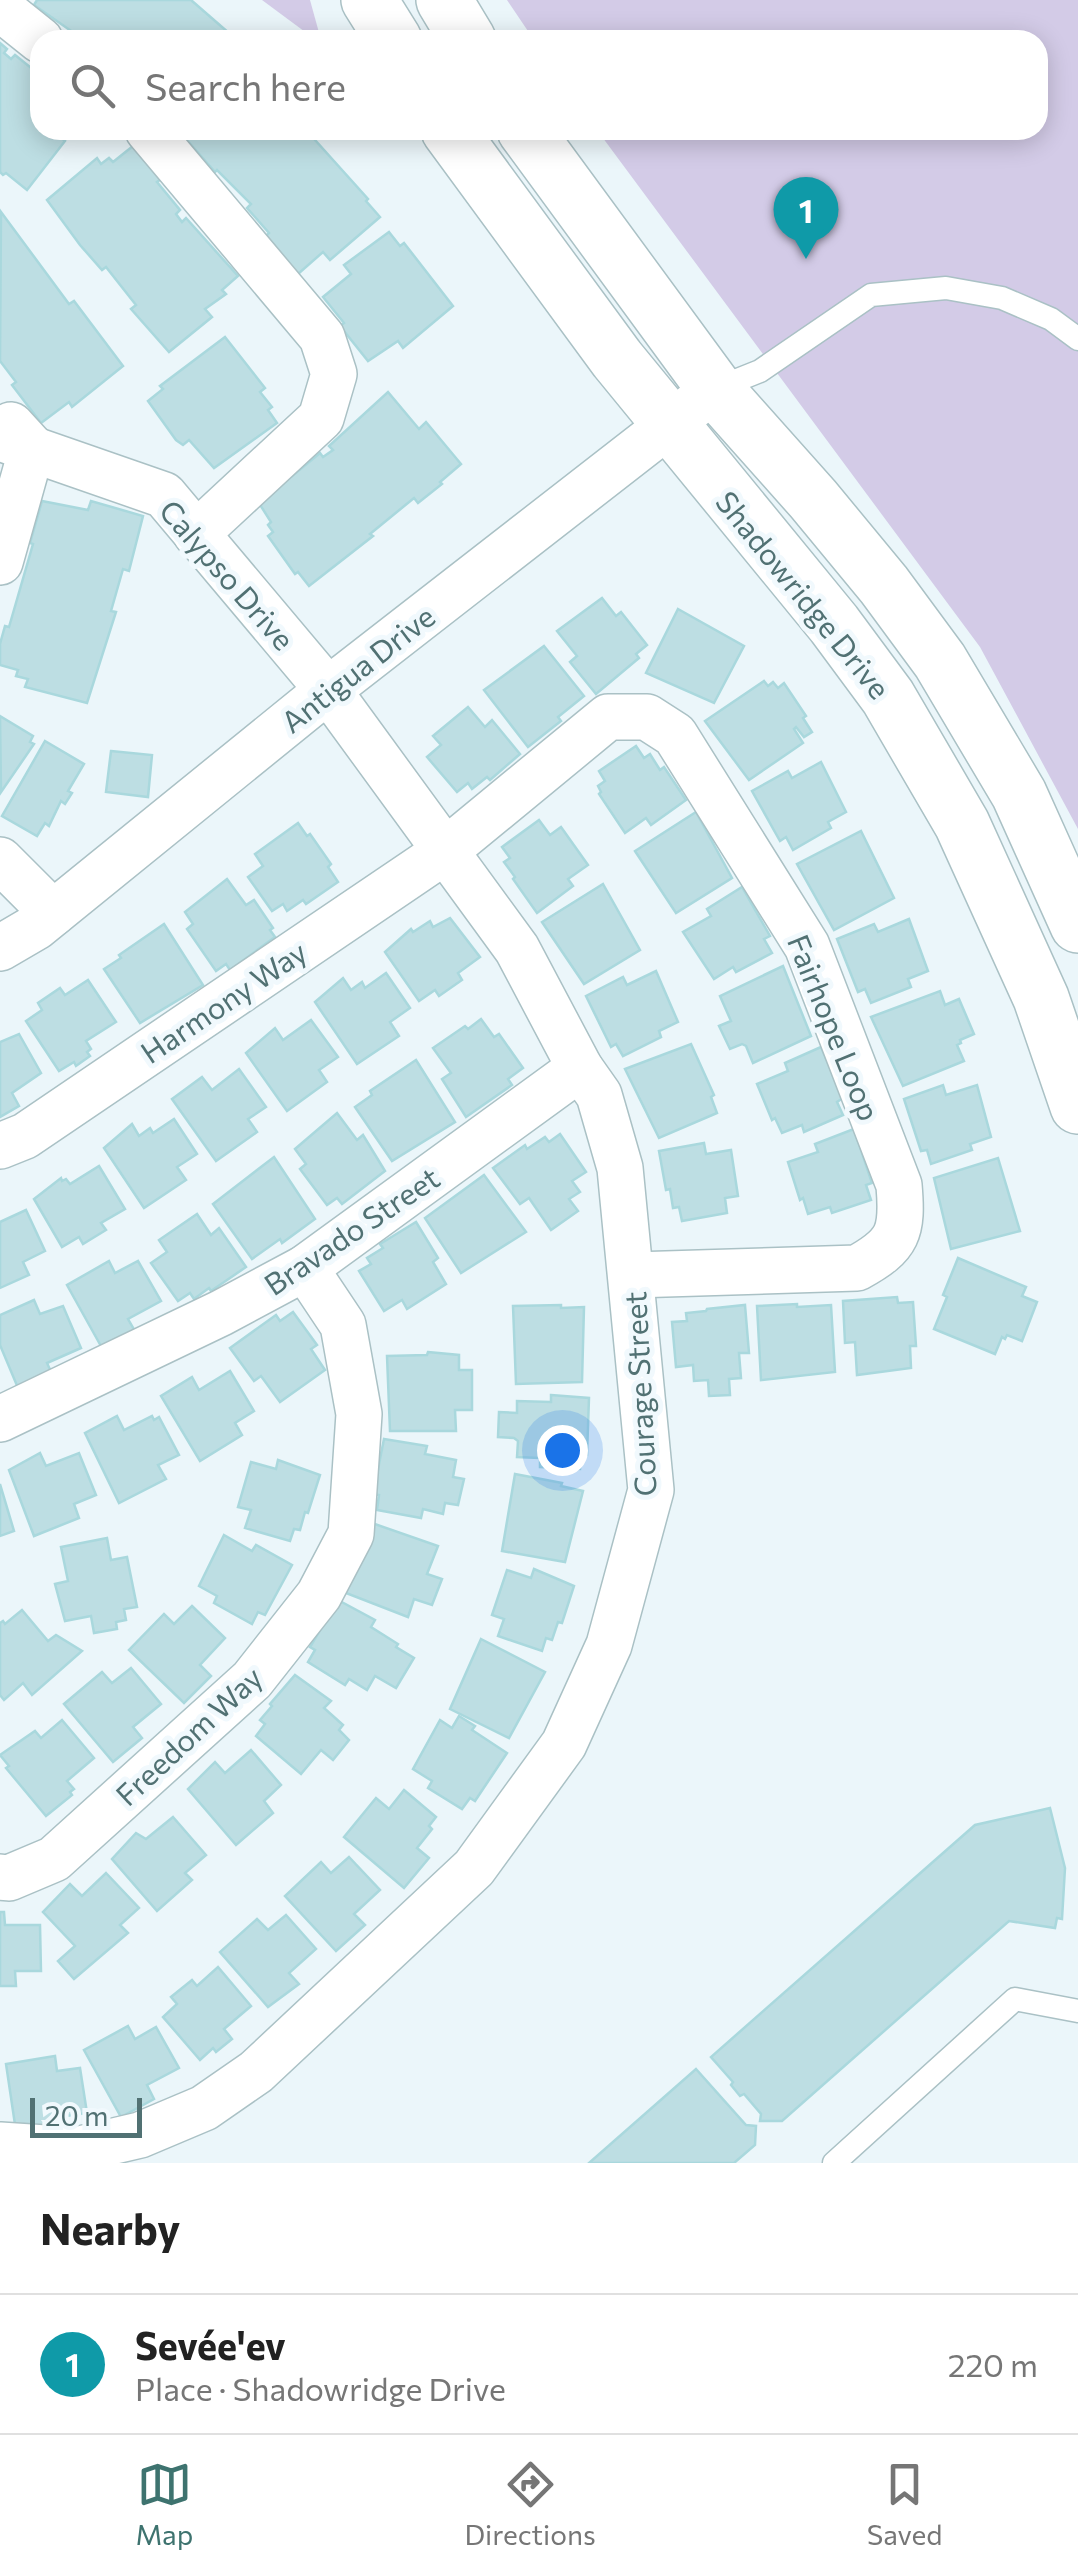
<!DOCTYPE html>
<meta charset="utf-8">
<style>
body{margin:0;font-family:Commissioner,sans-serif;background:#f2f2f2;color:#222}
.scale{position:absolute;left:30px;bottom:25px;width:112px;box-sizing:border-box;padding-left:10px;border:5px solid #517173;border-top:0;font-size:28px;line-height:35px;white-space:nowrap;color:#517173;-webkit-text-stroke:8px #f1f9fd;paint-order:stroke}
.you{position:absolute;left:562px;top:1450px;width:35px;height:35px;margin:-25px;border:8px solid #fff;border-radius:50%;background:#1a73e8;box-shadow:0 0 0 15px #1a73e833}
.badge{display:grid;place-items:center;width:65px;height:65px;border-radius:50%;background:#3e736f;color:#fff;font-size:32px;font-weight:700}
.pin{position:absolute;translate:-50% -82px;filter:drop-shadow(0 2px 5px #0008)}
.pin::after{content:'';position:absolute;top:52px;width:35px;height:30px;background:inherit;clip-path:polygon(0 0,100% 0,50% 100%)}
.list{margin:0;padding:0;list-style:none}
h2{display:flex;justify-content:space-between;align-items:center;height:130px;margin:0;padding:0 40px;font-size:42px}
h2 small{font-size:32px;font-weight:400;color:#767676}
.list li{display:grid;grid-template-columns:65px 1fr auto;gap:30px;align-items:center;box-sizing:border-box;height:140px;padding:0 40px;border-top:2px solid #e0e0e0}
.list b{display:block;font-size:38px;white-space:nowrap}
.list p{margin:0;font-size:32px;white-space:nowrap;color:#767676}
.list em{font-size:32px;font-style:normal;color:#767676}
.icon{flex:none;width:55px;height:55px;fill:none;stroke:currentColor;stroke-width:2;stroke-linecap:round;stroke-linejoin:round}
.map{position:relative;flex:none;width:1078px;height:2163px;overflow:hidden}
.search{position:absolute;background:#fff;box-shadow:0 5px 25px #0003;left:30px;right:30px;top:30px;height:110px;display:flex;align-items:center;gap:25px;box-sizing:border-box;padding:0 35px;border-radius:30px;color:#767676;font-size:38px}
.sheet{height:270px;background:#fff}
nav{display:flex;justify-content:space-around;align-items:center;box-sizing:border-box;height:140px;border-top:2px solid #e0e0e0;background:#fff;font-size:28px;color:#767676}
nav a{display:grid;justify-items:center;gap:5px}
nav .on{color:#3e736f}
.map>svg:first-child{display:block}
.green{fill:#d3cbe7}
.building{fill:#bddee3;stroke:#a9d8dd;stroke-width:2.5}
.lines{fill:none;stroke-linecap:round;stroke-linejoin:round}
.service-casing{stroke:#aac1c5;stroke-width:25}
.minor-casing{stroke:#aac1c5;stroke-width:48}
.tertiary-casing{stroke:#aac1c5;stroke-width:58}
.service{stroke:#fff;stroke-width:22}
.minor{stroke:#fff;stroke-width:45}
.tertiary{stroke:#fff;stroke-width:55}
.labels{text-anchor:middle;dominant-baseline:central;stroke-width:10;stroke-linejoin:round;paint-order:stroke}
.street-label{font-size:30px;fill:#517173;stroke:#f1f9fd}
</style>
<div class="map">
<svg width="1078" height="2163" viewBox="0 0 1078 2163">
<rect width="100%" height="100%" fill="#ebf6fa"/>
<g class="green">
<path d="M262,0H310L321,40H316Z"/>
<path d="M507,0H1078V829L980,647L597,130H1038V40H534Z"/>
</g>
<g class="building">
<path d="M37,0H191L237,40H84L34,5Z"/>
<path d="M0,43L7,49L4,53L11,59L15,55L40,75V130H60L57,134L65,141L27,190L6,173L3,175L0,172Z"/>
<path d="M196,130H306L368,199L366,201L380,217L330,260L323,252L298,274L265,237L269,233L247,208L251,204L217,170L215,172L186,139Z"/>
<path d="M133,146L161,179L157,182L180,210L176,214L182,222L186,218L238,276L222,290L226,294L205,309L212,317L169,352L131,309L136,305L106,267L102,270L80,245L47,200L97,158L101,164L109,158L113,162Z"/>
<path d="M1,212L69,304L74,301L123,366L72,407L69,402L41,423L12,385L16,382L0,361Z"/>
<path d="M389,232L400,246L404,243L453,306L403,348L398,341L368,361L340,326L344,323L323,297L351,274L344,265Z"/>
<path d="M225,337L265,388L260,392L272,407L268,410L277,423L214,468L189,440L183,445L176,440L148,401L163,389L160,386Z"/>
<path d="M388,392L419,429L426,422L461,464L440,482L442,484L418,503L414,498L370,534L373,536L309,586L298,572L295,574L268,536L273,532L268,525L271,522L257,500L289,473L292,476L320,453L323,457L333,450L329,446Z"/>
<path d="M42,501L88,510L91,501L143,516L129,571L123,569L111,611L116,612L87,703L25,687L28,679L16,676L18,670L0,665V644L5,626L9,627L33,544L30,543Z"/>
<path d="M602,598L616,616L621,612L647,645L636,654L639,658L596,694L570,662L577,656L557,631Z"/>
<path d="M678,609L744,646L714,703L646,673Z"/>
<path d="M544,646L584,696L558,717L561,721L528,747L484,690Z"/>
<path d="M764,681L768,686L773,682L778,688L784,683L806,716L803,718L812,732L804,737L796,727L794,729L803,743L749,780L705,721Z"/>
<path d="M468,707L485,727L492,720L520,754L490,780L487,777L472,789L468,783L457,792L427,757L441,745L433,736Z"/>
<path d="M0,716L33,736L30,742L34,744L1,792Z"/>
<path d="M45,741L84,764L68,791L72,793L65,804L61,801L49,826L45,823L37,836L2,816Z"/>
<path d="M636,746L644,758L650,754L660,770L664,767L686,800L651,825L646,818L625,833L599,794L601,792L598,786L605,781L599,771Z"/>
<path d="M111,751L152,755L148,797L106,792Z"/>
<path d="M821,762L846,812L828,822L831,828L793,850L786,837L780,841L752,791L788,771L792,778Z"/>
<path d="M696,812L732,878L676,913L635,851Z"/>
<path d="M539,820L550,835L561,827L588,865L568,879L573,886L537,913L513,879L515,877L504,862L510,858L502,847Z"/>
<path d="M298,823L307,836L310,834L331,864L328,867L338,882L306,904L303,900L287,911L283,904L272,911L248,877L263,866L255,854Z"/>
<path d="M861,831L894,898L834,930L797,864Z"/>
<path d="M227,879L246,905L254,900L273,928L270,930L275,937L230,970L226,964L216,971L187,929L193,924L185,912Z"/>
<path d="M603,884L640,950L584,984L542,922Z"/>
<path d="M742,887L770,936L764,939L772,953L736,972L733,967L714,979L683,932L711,916L707,909Z"/>
<path d="M450,918L480,957L458,973L462,980L439,996L435,990L419,1001L385,952L411,929L413,932L430,921L433,927Z"/>
<path d="M909,919L928,971L908,979L911,987L871,1003L865,989L858,992L837,939L874,924L878,932Z"/>
<path d="M164,924L203,985L140,1023L104,969L121,958L119,955Z"/>
<path d="M783,966L811,1036L753,1063L746,1046L742,1044L730,1049L719,1026L731,1021L720,996Z"/>
<path d="M656,971L678,1022L659,1031L661,1037L623,1056L616,1044L611,1047L586,996L623,977L627,985Z"/>
<path d="M386,973L410,1008L390,1022L399,1036L357,1064L315,1002L343,978L351,990L362,982L365,988Z"/>
<path d="M88,980L116,1022L86,1041L91,1049L87,1052L90,1056L76,1066L74,1062L59,1071L26,1021L42,1010L38,1003L60,988L65,995Z"/>
<path d="M940,991L945,1005L959,999L974,1034L960,1040L961,1043L957,1045L964,1061L903,1086L871,1017Z"/>
<path d="M481,1019L494,1037L499,1034L523,1068L508,1079L512,1085L466,1117L442,1079L451,1073L433,1048L465,1026L468,1029Z"/>
<path d="M311,1020L338,1057L319,1070L327,1082L287,1111L246,1053L275,1028L283,1040Z"/>
<path d="M19,1034L41,1073L12,1093L19,1106L0,1117V1042Z"/>
<path d="M691,1044L714,1095L711,1097L717,1113L659,1138L625,1069Z"/>
<path d="M821,1047L843,1098L837,1102L843,1115L804,1132L802,1125L782,1133L775,1118L772,1120L757,1084L788,1071L785,1063Z"/>
<path d="M416,1060L455,1122L392,1161L355,1107L372,1095L370,1091Z"/>
<path d="M239,1069L266,1107L248,1119L257,1132L216,1161L172,1099L202,1077L212,1090Z"/>
<path d="M943,1085L946,1095L977,1085L991,1137L970,1144L972,1150L931,1164L927,1150L921,1151L904,1099Z"/>
<path d="M337,1113L357,1140L363,1135L385,1171L342,1204L337,1198L327,1205L300,1169L306,1164L295,1149Z"/>
<path d="M174,1119L197,1154L177,1167L186,1180L144,1208L104,1148L132,1124L139,1136L150,1128L153,1133Z"/>
<path d="M854,1129L872,1183L866,1185L871,1200L832,1213L830,1207L808,1214L803,1198L800,1200L788,1162L818,1152L815,1144Z"/>
<path d="M560,1134L586,1172L572,1181L580,1192L569,1199L578,1211L551,1230L529,1198L520,1204L493,1168L525,1145L527,1149L545,1137L549,1142Z"/>
<path d="M704,1143L706,1154L731,1150L738,1196L725,1198L727,1213L682,1221L679,1207L673,1208L670,1189L666,1190L659,1151Z"/>
<path d="M274,1157L315,1219L282,1243L280,1239L252,1259L213,1204Z"/>
<path d="M998,1158L1020,1231L951,1249L934,1178Z"/>
<path d="M99,1166L125,1209L101,1223L106,1230L83,1244L79,1237L62,1247L34,1199L61,1178L62,1181L66,1179L70,1184Z"/>
<path d="M484,1175L526,1232L461,1273L425,1218Z"/>
<path d="M26,1210L45,1251L23,1262L29,1275L0,1288V1222Z"/>
<path d="M197,1214L211,1235L219,1228L246,1267L211,1291L209,1288L194,1299L190,1293L178,1301L151,1263L167,1252L159,1240Z"/>
<path d="M416,1222L438,1258L433,1262L446,1284L407,1309L402,1300L384,1311L359,1271L371,1264L367,1258L383,1248L380,1244Z"/>
<path d="M958,1258L1026,1287L1022,1296L1037,1302L1022,1341L1007,1335L1005,1339L1002,1337L995,1354L934,1329L947,1297L943,1295Z"/>
<path d="M109,1261L115,1273L138,1261L161,1301L128,1319L136,1333L102,1348L67,1285Z"/>
<path d="M897,1297L898,1303L913,1302L916,1346H910L911,1368L857,1375L855,1342L845,1343L843,1301Z"/>
<path d="M34,1300L40,1314L63,1306L81,1348L47,1363L53,1376L18,1388L0,1345V1315Z"/>
<path d="M797,1304V1307L831,1305L835,1372L761,1380L757,1306Z"/>
<path d="M561,1305V1308L584,1307L582,1382L516,1384L513,1306Z"/>
<path d="M745,1305L749,1353H739L741,1378L729,1379L730,1395L709,1396L708,1380L694,1381L693,1365L676,1367L672,1322L687,1321L686,1313L706,1311L707,1309Z"/>
<path d="M293,1312L317,1345L311,1349L325,1370L280,1402L261,1376L254,1381L230,1348L276,1315L280,1321Z"/>
<path d="M428,1352L459,1355V1370H472V1410H455L456,1431H390L387,1356L427,1355Z"/>
<path d="M230,1371L254,1411L235,1423L242,1435L200,1461L161,1396L192,1377L199,1390Z"/>
<path d="M551,1395L589,1398L587,1455H581L580,1469L540,1467V1458L517,1457L518,1441L514,1438L498,1437L499,1412L517,1413V1401L551,1402Z"/>
<path d="M117,1416L124,1430L152,1416L154,1420L159,1417L179,1455L158,1465L166,1479L119,1503L85,1433Z"/>
<path d="M384,1439L427,1446L425,1454L456,1460L453,1477L464,1479L458,1505L445,1503L443,1514L423,1509L421,1518L377,1510L379,1495L373,1494Z"/>
<path d="M40,1453L46,1466L79,1453L96,1495L74,1504L79,1518L34,1536L9,1470Z"/>
<path d="M278,1460L320,1475L308,1513L305,1512L300,1530L294,1529L290,1541L245,1528L251,1510L238,1507L251,1462L276,1469Z"/>
<path d="M515,1474L562,1483L561,1486L583,1491L565,1562L502,1551Z"/>
<path d="M0,1484L14,1531L0,1536Z"/>
<path d="M369,1522L438,1546L427,1574L442,1579L432,1605L414,1599L408,1617L346,1593Z"/>
<path d="M224,1535L252,1551L256,1545L292,1565L265,1615L258,1612L252,1624L214,1603L217,1596L199,1586Z"/>
<path d="M107,1538L111,1560L127,1557L137,1607L124,1609L126,1620L116,1622L117,1629L94,1633L91,1616L65,1621L55,1584L68,1581L61,1547Z"/>
<path d="M534,1569L574,1586L562,1623L558,1622L552,1640L546,1638L542,1651L498,1636L504,1619L492,1615L507,1570L531,1578Z"/>
<path d="M338,1600L375,1620L371,1627L398,1644L396,1647L414,1658L396,1688L375,1676L367,1690L349,1679L345,1685L308,1662L315,1650L310,1647Z"/>
<path d="M192,1606L225,1638L200,1665L211,1676L184,1703L129,1650L164,1614L174,1624Z"/>
<path d="M22,1610L48,1641L56,1635L82,1651L32,1695L23,1683L4,1700L0,1695V1623L3,1621L5,1624Z"/>
<path d="M481,1639L545,1672L509,1738L450,1709Z"/>
<path d="M131,1668L161,1704L133,1727L142,1738L113,1762L64,1704L102,1672L112,1683Z"/>
<path d="M295,1675L331,1701L324,1708L343,1725L339,1730L349,1740L333,1760L321,1750L301,1774L256,1736L265,1724L260,1720L272,1706L270,1704Z"/>
<path d="M459,1716L475,1726L472,1730L507,1753L475,1801L470,1798L462,1809L428,1788L432,1781L413,1769L440,1720L452,1728Z"/>
<path d="M62,1720L94,1758L67,1781L74,1789L70,1792L72,1795L46,1816L6,1768L9,1766L0,1755L35,1731L41,1738Z"/>
<path d="M251,1750L281,1785L264,1801L273,1813L236,1845L188,1789L215,1762L225,1773Z"/>
<path d="M404,1790L436,1817L429,1826L432,1829L417,1848L429,1858L404,1888L344,1837L376,1798L389,1809Z"/>
<path d="M1050,1808L1065,1868L1062,1919L1057,1918L1055,1928L1009,1921L782,2121H760L761,2114L744,2094L740,2096L731,2085L733,2082L711,2057L975,1825Z"/>
<path d="M173,1817L206,1855L185,1873L192,1880L157,1911L112,1859L136,1833L146,1839Z"/>
<path d="M349,1857L380,1890L354,1914L365,1925L336,1951L285,1896L321,1862L331,1873Z"/>
<path d="M106,1873L139,1908L120,1925L128,1933L74,1979L58,1961L75,1946L43,1912L70,1884L82,1896Z"/>
<path d="M0,1912H4L5,1925H40L41,1971H15L16,1986H0Z"/>
<path d="M286,1915L316,1949L289,1973L299,1984L268,2007L220,1952L257,1919L268,1930Z"/>
<path d="M218,1967L251,2006L224,2029L232,2039L216,2052L213,2048L200,2060L163,2017L177,2004L171,1997L192,1980L197,1986Z"/>
<path d="M128,2026L135,2039L156,2027L179,2068L147,2085L154,2099L121,2117L84,2050Z"/>
<path d="M55,2056L57,2071L80,2068L87,2113L53,2118L55,2132L17,2138L6,2064Z"/>
<path d="M696,2069L746,2125L756,2126L755,2145L734,2163H589Z"/>
</g>
<g class="lines">
<defs>
<g id="service">
<path d="M715,389L760,371L871,295L946,288L1002,298L1051,319L1078,339"/>
<path d="M834,2163L1015,1999L1078,2011"/>
</g>
<g id="minor">
<path d="M0,8L40,40"/>
<path d="M148,130L322,337L334,374L321,418L196,534"/>
<path d="M0,438L164,495L328,690L517,949L580,1068L599,1095L620,1168L651,1490L609,1645L564,1744L474,1868L256,2072L204,2108L140,2135L76,2150L0,2145"/>
<path d="M0,562L32,448L11,425"/>
<path d="M0,860L53,913"/>
<path d="M0,948L36,927L328,690L715,389"/>
<path d="M0,1146L25,1136L444,852L608,717H647L675,735L807,946L899,1185C903,1232 899,1245 857,1268L633,1275"/>
<path d="M0,1419L221,1313L305,1268L580,1068"/>
<path d="M0,1877L9,1878L54,1859L252,1680L319,1595L351,1534L359,1414L343,1325L305,1268"/>
</g>
<g id="tertiary">
<path d="M369,0L394,40"/>
<path d="M444,0L468,40"/>
<path d="M449,130L617,359L834,624L888,697L962,824L1041,998L1078,1106"/>
<path d="M525,130L715,389L813,499L884,585L940,661L1019,794L1078,925"/>
</g>
</defs>
<use href="#service" class="service-casing"/>
<use href="#minor" class="minor-casing"/>
<use href="#tertiary" class="tertiary-casing"/>
<use href="#service" class="service"/>
<use href="#minor" class="minor"/>
<use href="#tertiary" class="tertiary"/>
</g>
<g class="labels">
<g class="street-label">
<text transform="translate(228 574) rotate(49)">Calypso Drive</text>
<text transform="translate(804 594) rotate(51)">Shadowridge Drive</text>
<text transform="translate(357 668) rotate(-38)">Antigua Drive</text>
<text transform="translate(223 1001) rotate(-34)">Harmony Way</text>
<text transform="translate(835 1027) rotate(68)">Fairhope Loop</text>
<text transform="translate(351 1230) rotate(-34)">Bravado Street</text>
<text transform="translate(639 1394) rotate(-93)">Courage Street</text>
<text transform="translate(188 1735) rotate(-43)">Freedom Way</text>
</g>
</g>
</svg>
<div class="scale">20 m</div>
<div class="you"></div>
<div class="pin badge" style="left:806px;top:259px;background:#0f9aa8">1</div>
<div class="search"><svg class="icon" aria-label="search" viewBox="0 0 24 24"><circle cx="10" cy="10" r="6"/><path d="M15 15l6 6"/></svg>Search here</div>
</div>
<section class="sheet">
<h2>Nearby<small></small></h2>
<ul class="list">
<li><span class="badge" style="background:#0f9aa8">1</span><div><b>Sevée'ev</b><p>Place · Shadowridge Drive</p></div><em>220 m</em></li>
</ul>
</section>
<nav>
<a class="on"><svg class="icon" aria-label="map" viewBox="0 0 24 24"><path d="M3 6l6-2 6 2 6-2v14l-6 2-6-2-6 2zM9 4v14M15 6v14"/></svg>Map</a>
<a><svg class="icon" aria-label="directions" viewBox="0 0 24 24"><path d="M12 3l9 9-9 9-9-9zM9 14v-3h6M13 9l2 2-2 2"/></svg>Directions</a>
<a><svg class="icon" aria-label="saved" viewBox="0 0 24 24"><path d="M7 4h10v16l-5-4-5 4z"/></svg>Saved</a>
</nav>
